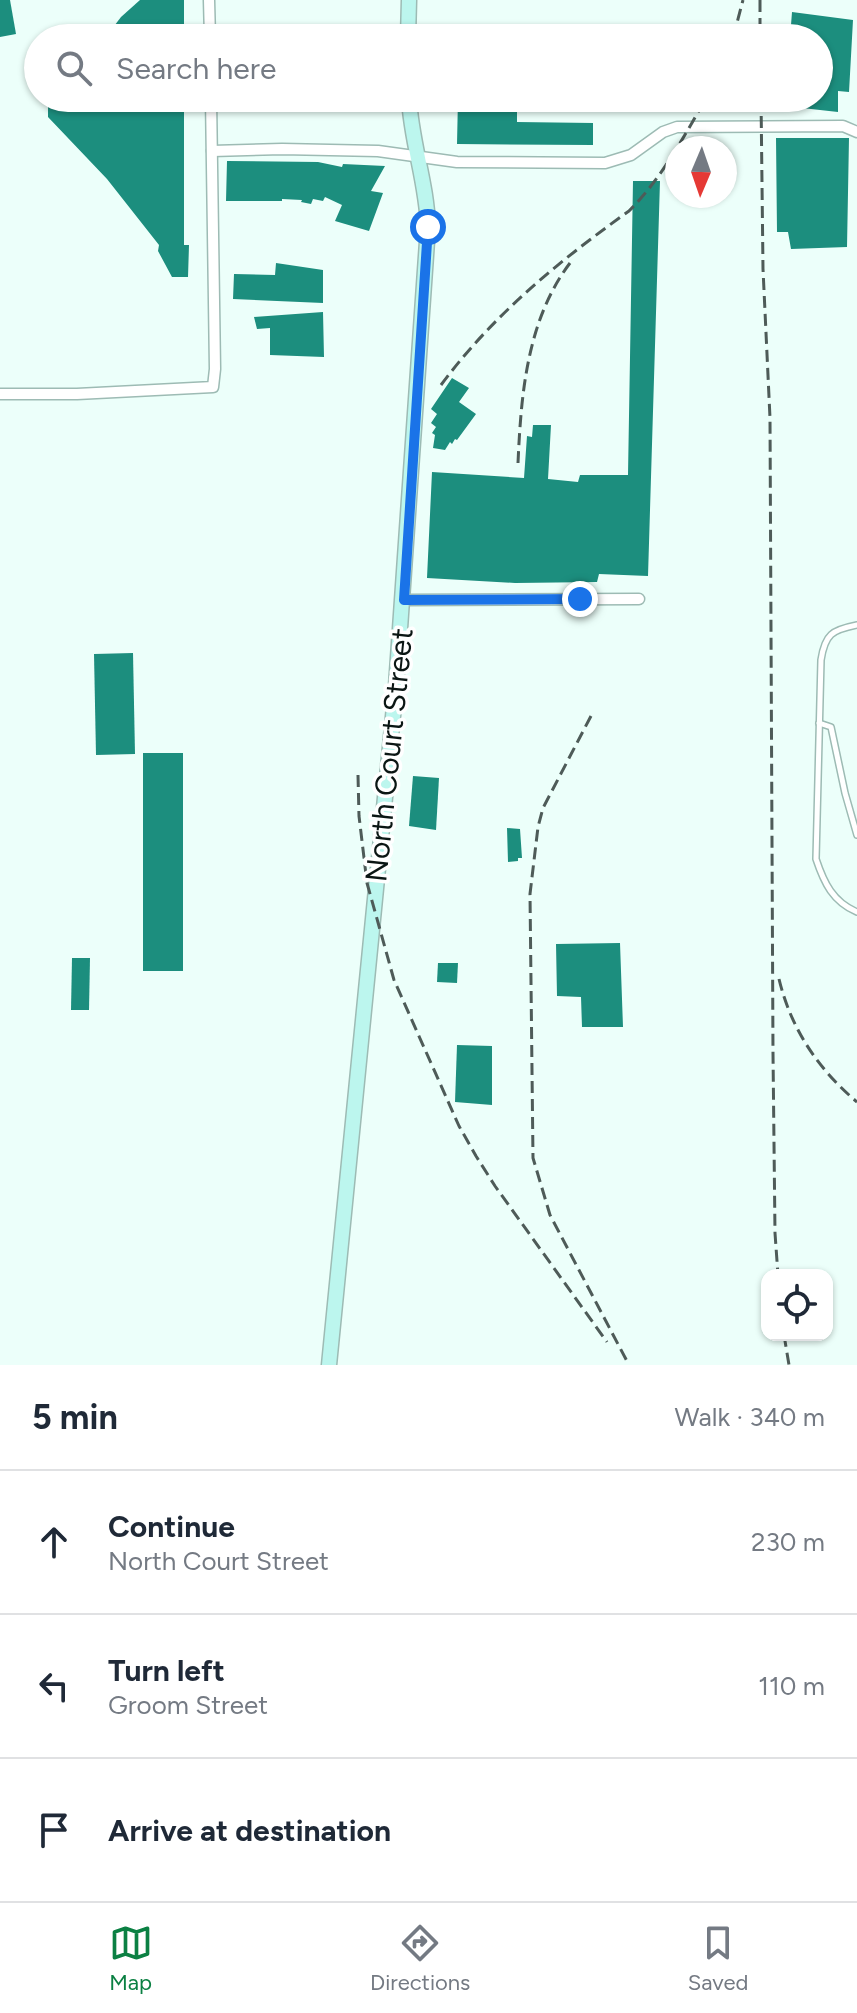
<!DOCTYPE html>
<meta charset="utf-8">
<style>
body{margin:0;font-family:Figtree,sans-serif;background:#f6f6f7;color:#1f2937}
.controls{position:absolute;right:24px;bottom:24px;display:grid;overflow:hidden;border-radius:16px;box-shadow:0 2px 6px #0004}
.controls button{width:72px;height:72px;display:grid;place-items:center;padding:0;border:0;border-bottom:2px solid #e0e1e3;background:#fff;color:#1f2937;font:40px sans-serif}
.compass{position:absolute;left:665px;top:136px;width:72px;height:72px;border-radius:50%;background:#fff;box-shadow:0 2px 6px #0004;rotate:182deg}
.stop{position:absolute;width:24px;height:24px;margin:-18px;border:6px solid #1a73e8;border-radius:50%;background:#fff}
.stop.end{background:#1a73e8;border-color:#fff;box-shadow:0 2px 8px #0008}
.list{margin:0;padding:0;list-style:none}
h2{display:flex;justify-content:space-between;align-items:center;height:104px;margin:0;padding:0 32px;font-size:34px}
h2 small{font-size:26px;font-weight:400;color:#747a83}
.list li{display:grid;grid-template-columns:52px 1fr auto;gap:24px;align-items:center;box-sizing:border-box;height:144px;padding:0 32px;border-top:2px solid #e0e1e3}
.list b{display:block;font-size:30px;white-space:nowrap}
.list p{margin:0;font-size:26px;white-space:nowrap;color:#747a83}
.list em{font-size:26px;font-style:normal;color:#747a83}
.icon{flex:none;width:44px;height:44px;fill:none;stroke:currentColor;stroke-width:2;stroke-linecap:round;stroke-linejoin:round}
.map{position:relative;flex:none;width:857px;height:1365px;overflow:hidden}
.search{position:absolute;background:#fff;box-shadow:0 2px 6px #0004;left:24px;right:24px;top:24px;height:88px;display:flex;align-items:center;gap:20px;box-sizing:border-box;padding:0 28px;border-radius:44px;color:#747a83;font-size:30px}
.sheet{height:536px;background:#fff}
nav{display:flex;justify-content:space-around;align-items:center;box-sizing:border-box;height:112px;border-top:2px solid #e0e1e3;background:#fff;font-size:22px;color:#747a83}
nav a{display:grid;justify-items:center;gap:4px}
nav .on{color:#0b8043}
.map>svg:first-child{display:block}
.building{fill:#1c8e7e}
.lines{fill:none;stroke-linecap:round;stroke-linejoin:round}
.lane-casing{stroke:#9dbbb4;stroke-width:8}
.street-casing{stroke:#9dbbb4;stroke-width:13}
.secondary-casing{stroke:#9dbbb4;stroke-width:17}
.lane{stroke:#fff;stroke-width:5}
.street{stroke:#fff;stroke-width:10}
.secondary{stroke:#bcf6ee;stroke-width:14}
.rail{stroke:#4e5b58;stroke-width:3;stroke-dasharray:12 6;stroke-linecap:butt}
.route{stroke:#1a73e8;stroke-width:10}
.labels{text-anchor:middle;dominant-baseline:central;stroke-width:7;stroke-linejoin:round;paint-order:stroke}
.street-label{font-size:30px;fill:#0b1614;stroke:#fff}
</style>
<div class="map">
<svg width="857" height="1365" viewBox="0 0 857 1365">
<rect width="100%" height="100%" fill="#ecfffa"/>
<g class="building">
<path d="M0,0H10L16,34L0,37Z"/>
<path d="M140,0H184V38H105L121,17Z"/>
<path d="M792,12L853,20L849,92L838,91V112L784,106V98H819V38H790Z"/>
<path d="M57,98H184V245H189L188,277H172L158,251L159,245L107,179L48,117V104H54Z"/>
<path d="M458,98H517V122L593,123V145L457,144Z"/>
<path d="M776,138H849L847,247L791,249L788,232H777Z"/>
<path d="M227,161L318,162L342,167L343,164L385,166L371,191L383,193L369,231L335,221L342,205L325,197L323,201L313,199L311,204L301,202L302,200L282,199V201H226Z"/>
<path d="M633,181H660L648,576L599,574L597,582L515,583L427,578L432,472L524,478L527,436L532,437L533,425H551L548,479L578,482L580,475H628Z"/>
<path d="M276,263L323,270V303L233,299L234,274L275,275Z"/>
<path d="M323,312L324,357L270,355V328L257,329L254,317Z"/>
<path d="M452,378L469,388L459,402L476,414L457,440L455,439L452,444L450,442L445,450L433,448L435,435L432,433L436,427L431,423L437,414L431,409Z"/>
<path d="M133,653L135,754L96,755L94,654Z"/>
<rect x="143" y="753" width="40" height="218"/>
<path d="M413,776L439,778L436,830L409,826Z"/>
<path d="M507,828L520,829L522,858H518V861L508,862Z"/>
<path d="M620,943L623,1027H582L581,997L557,996L556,944Z"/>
<path d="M72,958H90L89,1010H71Z"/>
<path d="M438,963H458L457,983L437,982Z"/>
<path d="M457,1045L492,1046V1105L455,1102Z"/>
</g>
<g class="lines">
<defs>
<g id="lane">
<path d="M857,625C832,630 825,634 821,660L816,859C824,883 833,902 857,912"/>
<path d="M819,723L831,727L845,793L857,835"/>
</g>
<g id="street">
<path d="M209,0L210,38"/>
<path d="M212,151L282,149L378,151L457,162L605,163L631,155L663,132L677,127L843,126L857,132"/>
<path d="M0,394H77L213,387L215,369L211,98"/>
<path d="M404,600L639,599"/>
</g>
<g id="secondary">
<path d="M408,38L409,0"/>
<path d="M329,1365L396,686L428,227C427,183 411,142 409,98"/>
</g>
</defs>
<use href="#lane" class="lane-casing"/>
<use href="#street" class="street-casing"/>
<use href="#secondary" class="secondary-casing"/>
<use href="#lane" class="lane"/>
<use href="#street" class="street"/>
<use href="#secondary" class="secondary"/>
<g class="rail">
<path d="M760,0V38"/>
<path d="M733,38L743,0"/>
<path d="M761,98L763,269L770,418L773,1053L775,1233L778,1275"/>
<path d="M441,385C493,315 559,261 629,211C661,179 684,137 706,98"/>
<path d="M518,463C521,394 527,320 570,263"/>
<path d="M591,716L543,808L538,827L530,894L533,1158L550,1215L629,1365"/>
<path d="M358,775L359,816L367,883L394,980L459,1126L476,1156L495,1186L607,1342"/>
<path d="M779,979C791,1029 818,1069 857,1102"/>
<path d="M784,1335L789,1365"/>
</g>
</g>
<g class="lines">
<path class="route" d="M428,227L404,600L580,599"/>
</g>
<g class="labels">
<g class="street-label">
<text transform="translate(389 755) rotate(-84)">North Court Street</text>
</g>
</g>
</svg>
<div class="controls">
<button><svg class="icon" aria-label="locate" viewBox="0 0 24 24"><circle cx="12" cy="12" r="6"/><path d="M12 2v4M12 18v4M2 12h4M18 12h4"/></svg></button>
</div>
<svg class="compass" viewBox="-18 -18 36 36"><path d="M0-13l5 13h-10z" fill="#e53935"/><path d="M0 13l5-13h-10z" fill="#747a83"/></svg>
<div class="stop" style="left:428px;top:227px"></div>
<div class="stop end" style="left:580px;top:599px"></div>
<div class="search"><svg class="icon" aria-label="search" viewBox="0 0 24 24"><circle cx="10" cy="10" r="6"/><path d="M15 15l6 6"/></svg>Search here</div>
</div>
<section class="sheet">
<h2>5 min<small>Walk · 340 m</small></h2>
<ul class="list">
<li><svg class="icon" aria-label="ahead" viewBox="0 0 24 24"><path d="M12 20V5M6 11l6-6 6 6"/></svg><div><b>Continue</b><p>North Court Street</p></div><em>230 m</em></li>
<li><svg class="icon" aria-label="left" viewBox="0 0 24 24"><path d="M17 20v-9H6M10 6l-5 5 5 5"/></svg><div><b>Turn left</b><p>Groom Street</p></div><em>110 m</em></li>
<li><svg class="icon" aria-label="arrive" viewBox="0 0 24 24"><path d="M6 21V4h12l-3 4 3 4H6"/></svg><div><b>Arrive at destination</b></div></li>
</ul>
</section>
<nav>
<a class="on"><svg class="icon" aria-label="map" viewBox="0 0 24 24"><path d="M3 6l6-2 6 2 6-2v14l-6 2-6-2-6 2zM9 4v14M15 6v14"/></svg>Map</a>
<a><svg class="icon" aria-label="directions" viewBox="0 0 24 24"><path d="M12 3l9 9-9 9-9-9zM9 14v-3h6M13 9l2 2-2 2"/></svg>Directions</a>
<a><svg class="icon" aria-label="saved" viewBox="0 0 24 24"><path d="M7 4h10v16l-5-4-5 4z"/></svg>Saved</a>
</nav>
